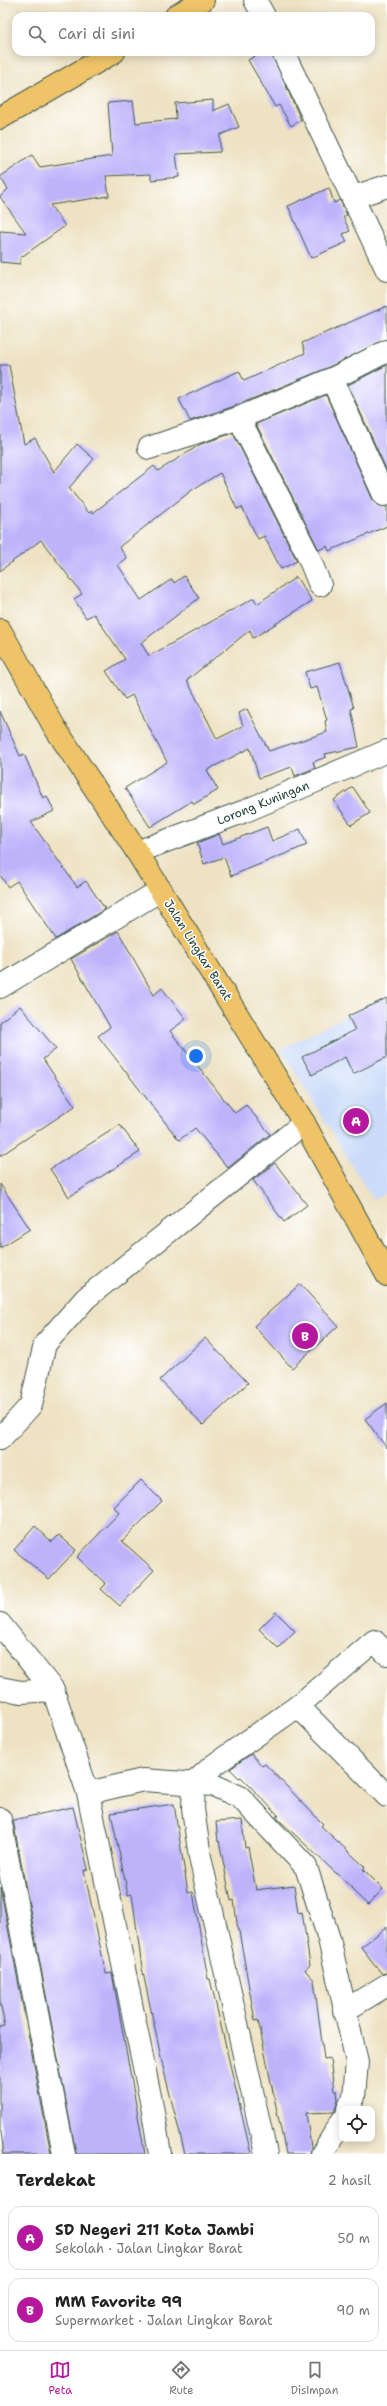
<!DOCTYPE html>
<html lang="id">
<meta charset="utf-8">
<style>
body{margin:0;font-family:"Shantell Sans",sans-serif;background:#f2f2f2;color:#222}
.controls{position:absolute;right:12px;bottom:12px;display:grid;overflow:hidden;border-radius:8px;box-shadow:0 2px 10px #0003}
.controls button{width:36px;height:36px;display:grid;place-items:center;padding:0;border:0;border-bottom:1px solid #e0e0e0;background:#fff;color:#222;font:20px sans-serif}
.you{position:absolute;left:196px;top:1056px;width:14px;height:14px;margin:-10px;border:3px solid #fff;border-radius:50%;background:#1a73e8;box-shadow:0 0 0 6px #1a73e833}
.badge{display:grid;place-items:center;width:26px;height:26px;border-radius:50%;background:#b5179e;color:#fff;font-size:13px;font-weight:700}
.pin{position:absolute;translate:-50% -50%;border:2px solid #fff;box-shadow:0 1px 4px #0006}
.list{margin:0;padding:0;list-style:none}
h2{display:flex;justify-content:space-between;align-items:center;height:52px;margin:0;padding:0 16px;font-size:17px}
h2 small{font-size:13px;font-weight:400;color:#767676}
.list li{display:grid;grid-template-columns:26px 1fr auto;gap:12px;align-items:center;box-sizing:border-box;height:64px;margin:0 8px 8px;padding:0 8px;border:1px solid #e0e0e0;border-radius:12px}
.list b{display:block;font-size:15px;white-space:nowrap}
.list p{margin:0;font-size:13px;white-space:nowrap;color:#767676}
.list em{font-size:13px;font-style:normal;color:#767676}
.icon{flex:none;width:22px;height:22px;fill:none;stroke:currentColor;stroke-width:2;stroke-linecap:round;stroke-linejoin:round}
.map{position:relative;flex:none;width:387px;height:2154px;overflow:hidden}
.search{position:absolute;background:#fff;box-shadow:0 2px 10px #0003;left:12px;right:12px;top:12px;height:44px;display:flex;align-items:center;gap:10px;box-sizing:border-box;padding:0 14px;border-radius:12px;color:#767676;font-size:15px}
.sheet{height:196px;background:#fff}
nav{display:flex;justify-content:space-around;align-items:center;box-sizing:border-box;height:56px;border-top:1px solid #e0e0e0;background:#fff;font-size:11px;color:#767676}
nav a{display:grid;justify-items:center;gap:2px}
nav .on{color:#b5179e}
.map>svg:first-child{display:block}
.built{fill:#cbdcf9}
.building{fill:#beb3fb}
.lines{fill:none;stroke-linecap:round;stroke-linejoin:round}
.minor-casing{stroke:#3e5649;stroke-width:24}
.trunk-casing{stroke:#3e5649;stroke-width:24}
.minor{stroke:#fff;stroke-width:22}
.trunk{stroke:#efc469;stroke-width:22}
.labels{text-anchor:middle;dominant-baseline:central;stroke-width:3;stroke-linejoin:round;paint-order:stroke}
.street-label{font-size:12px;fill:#1f3d34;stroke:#fff}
</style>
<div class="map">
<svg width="387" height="2154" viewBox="0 0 387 2154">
<rect width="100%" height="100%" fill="#fff"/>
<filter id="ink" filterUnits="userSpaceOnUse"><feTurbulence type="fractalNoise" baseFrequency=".025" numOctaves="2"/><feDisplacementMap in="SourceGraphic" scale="8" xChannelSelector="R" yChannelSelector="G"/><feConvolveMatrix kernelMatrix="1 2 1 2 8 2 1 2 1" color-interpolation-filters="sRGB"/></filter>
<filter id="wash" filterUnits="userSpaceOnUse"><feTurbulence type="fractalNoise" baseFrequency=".012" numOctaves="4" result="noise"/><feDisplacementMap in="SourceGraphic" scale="16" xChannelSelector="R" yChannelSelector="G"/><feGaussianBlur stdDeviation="0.9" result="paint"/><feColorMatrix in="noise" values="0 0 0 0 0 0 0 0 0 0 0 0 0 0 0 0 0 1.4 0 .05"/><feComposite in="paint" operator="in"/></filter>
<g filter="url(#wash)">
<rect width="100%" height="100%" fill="#eee2c3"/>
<path class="built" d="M387,995V1193L373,1200L281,1049Z"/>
<g id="blocks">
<g class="building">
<path d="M262,52H271L301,120L291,126L279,105L275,107L248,60Z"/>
<path d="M213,100V111L229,104L239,127L220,135V152L176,154L179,177L151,180V174L106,176L109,196L50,205L65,226L20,258V264L0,262V231L26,233L0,197L8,189L0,177L32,155L40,167L112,156L108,103L133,101L136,123L176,119L175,103Z"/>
<path d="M329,188L334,203L340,200L347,215L343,217L350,231L343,234L347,242L311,258L288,206Z"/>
<path d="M387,306V339L327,368L235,406L190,421L179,399L239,371L244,381L279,365L305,353L302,343Z"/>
<path d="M0,365H9L24,444L35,438L54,472L77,444L94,459L69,488L89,513L92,511L93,513L154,466L158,471L201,444L233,433L297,561L281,569L264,536L258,539L242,507L237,509L220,473L192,490L119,547L127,558L118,565L141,600L172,579L174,583L184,576L199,598L141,643L149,656L254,598L257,604L296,577L312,601L253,638L250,630L187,680L217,739L243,726L239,713L247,709L269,751L327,732L325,721L327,720L317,687L310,689L305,672L340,662L354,708L351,709L359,747L325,754L326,757L313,762L315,768L295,776L292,767L259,778L250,748L207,770L218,790L194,804L192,801L150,827L125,788L167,762L132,695L125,699L106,671L125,659L94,614L86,618L74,599L82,594L41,540L0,571Z"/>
<path d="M387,365V471L348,385Z"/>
<path d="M326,395L373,500L377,505L387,507V526L329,551L327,546L319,550L256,424Z"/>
<path d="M0,711L20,756L24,754L43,798L47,796L54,811L31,822L77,887L86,881L105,909L56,939L17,881L8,887L0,875Z"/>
<path d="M353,787L370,813L351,825L334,800Z"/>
<path d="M267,827L272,841L300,829L307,845L231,876L224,857L204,864L197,843L219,834L223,844Z"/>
<path d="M118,931L154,995L162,988L186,1019L170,1031L235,1113L246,1105L270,1134L228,1168L195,1128L179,1140L98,1036L110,1027L71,959Z"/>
<path d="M387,998V1057L353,1074L345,1057L312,1075L302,1057L355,1030L348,1016Z"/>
<path d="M20,1006L56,1049L43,1059L75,1106L0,1156V1022Z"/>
<path d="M120,1125L140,1152L69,1197L50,1169Z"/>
<path d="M275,1163L307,1205L284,1222L253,1180Z"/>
<path d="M0,1184L30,1229L0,1248Z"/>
<path d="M300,1284L338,1326L292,1368L254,1326Z"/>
<path d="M205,1338L248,1383L203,1425L160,1380Z"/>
<path d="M387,1403V1448L365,1419Z"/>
<path d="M141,1480L162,1501L122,1541L154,1570L120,1606L101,1589L106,1584L77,1557L119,1513L114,1507Z"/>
<path d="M35,1526L52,1542L59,1535L76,1550L49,1579L14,1550Z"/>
<path d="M276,1612L295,1631L278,1648L259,1629Z"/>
<path d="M251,1754L262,1766L265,1764L323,1824L321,1826L365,1867L363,1869L383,1889L368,1905L351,1889L352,1888L279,1820L276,1816H279L241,1777L239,1778L230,1769Z"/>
<path d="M174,1804L188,1893L193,1892L208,1979H210L251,2154H185L164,2071L142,1968L132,1894L128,1895L111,1813Z"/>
<path d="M73,1807L88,1869L84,1870L106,1974L112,1973L145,2154H76L13,1820Z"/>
<path d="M242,1820L245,1848L248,1847L256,1890L294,1885L298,1913L302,1912L310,1965L305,1970L314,1980L324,2059L330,2058L334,2091H337L338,2101L334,2112L306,2113L311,2147L310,2154H286L258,2020L255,2021L239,1931H238L234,1900L231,1901L219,1841L218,1842L216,1822Z"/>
<path d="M0,1886L51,2154H3L0,2132V2027L5,2026L0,2003Z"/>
<path d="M387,1927V1973L382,1974L361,1947Z"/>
</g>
</g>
</g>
<g filter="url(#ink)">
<use href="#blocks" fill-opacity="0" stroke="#3e5649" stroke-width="1"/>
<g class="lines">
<defs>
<g id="minor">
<path d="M255,0L264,16"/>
<path d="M283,52L387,270"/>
<path d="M354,197L387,186"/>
<path d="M332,379L384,495"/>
<path d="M239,418L307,553L320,585"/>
<path d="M149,448L239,418L332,379L387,351"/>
<path d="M137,852L245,811L387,751"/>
<path d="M0,987L161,890"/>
<path d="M0,1439L31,1405L45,1344L86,1298L304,1123"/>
<path d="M0,1624L53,1690L88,1793L152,2106L160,2154"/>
<path d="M0,1688L21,1692L53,1690"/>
<path d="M298,1706L387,1796"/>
<path d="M88,1793L143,1780L213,1785L240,1797L306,1867L329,1939L357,2062L354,2097L348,2109"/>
<path d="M0,1819L64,2154"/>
<path d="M344,2011L387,1985"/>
<path d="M266,2154L200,1857L193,1809L194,1783L214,1765L298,1706L374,1641L387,1654"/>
<path d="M322,2154L342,2121"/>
</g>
<g id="trunk">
<path d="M176,16L203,0"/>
<path d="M0,118L114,52"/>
<path d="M0,630L55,728L137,852L304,1123L387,1275"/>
</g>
</defs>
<use href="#minor" class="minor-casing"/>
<use href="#trunk" class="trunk-casing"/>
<use href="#minor" class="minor"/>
<use href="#trunk" class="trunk"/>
</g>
</g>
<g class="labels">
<g class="street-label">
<text transform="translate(263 803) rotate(-22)">Lorong Kuningan</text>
<text transform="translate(198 950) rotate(58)">Jalan Lingkar Barat</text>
</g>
</g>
</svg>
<div class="controls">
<button><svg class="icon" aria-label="locate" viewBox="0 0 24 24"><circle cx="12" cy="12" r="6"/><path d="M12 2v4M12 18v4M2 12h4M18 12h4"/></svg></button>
</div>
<div class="you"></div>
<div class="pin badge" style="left:356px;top:1121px">A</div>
<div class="pin badge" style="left:305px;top:1336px">B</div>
<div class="search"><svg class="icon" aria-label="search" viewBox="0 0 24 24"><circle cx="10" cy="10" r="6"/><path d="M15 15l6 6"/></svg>Cari di sini</div>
</div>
<section class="sheet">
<h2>Terdekat<small>2 hasil</small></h2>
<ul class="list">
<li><span class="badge">A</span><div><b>SD Negeri 211 Kota Jambi</b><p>Sekolah · Jalan Lingkar Barat</p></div><em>50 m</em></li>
<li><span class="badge">B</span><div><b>MM Favorite 99</b><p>Supermarket · Jalan Lingkar Barat</p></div><em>90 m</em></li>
</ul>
</section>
<nav>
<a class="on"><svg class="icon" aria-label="map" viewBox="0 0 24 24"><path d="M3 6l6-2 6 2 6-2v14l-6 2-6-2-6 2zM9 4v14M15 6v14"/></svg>Peta</a>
<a><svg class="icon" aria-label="directions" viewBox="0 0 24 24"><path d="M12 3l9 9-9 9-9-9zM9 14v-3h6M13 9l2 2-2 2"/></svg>Rute</a>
<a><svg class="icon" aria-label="saved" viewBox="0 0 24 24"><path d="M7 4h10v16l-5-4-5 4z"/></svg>Disimpan</a>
</nav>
